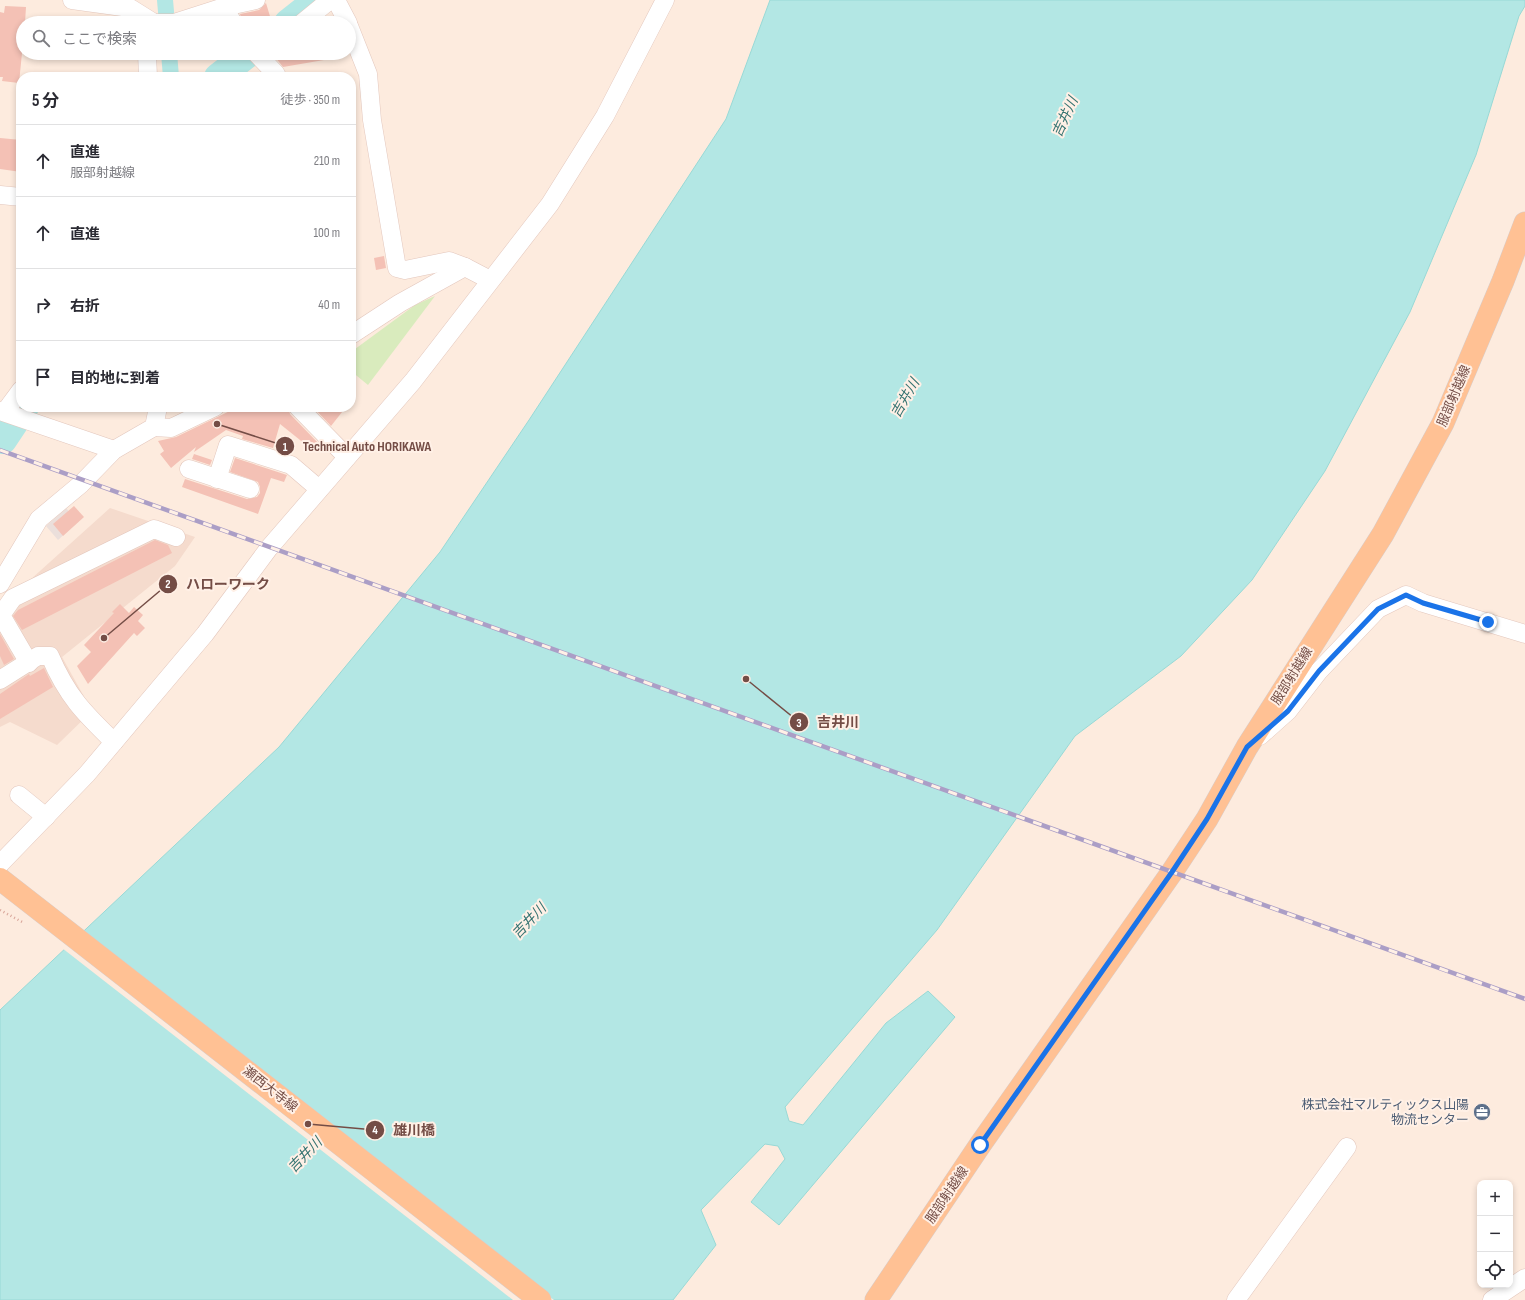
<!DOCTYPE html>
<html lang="ja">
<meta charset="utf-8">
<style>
body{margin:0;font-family:"Sofia Sans Condensed","Noto Sans JP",sans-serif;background:#f7f7f7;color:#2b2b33}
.controls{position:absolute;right:12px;bottom:12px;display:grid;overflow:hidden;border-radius:8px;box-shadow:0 2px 6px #0003}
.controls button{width:36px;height:36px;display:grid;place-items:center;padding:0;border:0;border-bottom:1px solid #e1e1e2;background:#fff;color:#2b2b33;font:20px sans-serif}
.stop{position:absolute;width:12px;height:12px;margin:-9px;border:3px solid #1a73e8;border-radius:50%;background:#fff}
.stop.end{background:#1a73e8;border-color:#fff;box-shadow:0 1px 4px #0008}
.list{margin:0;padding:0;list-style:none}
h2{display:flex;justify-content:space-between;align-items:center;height:52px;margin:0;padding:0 16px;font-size:17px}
h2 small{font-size:13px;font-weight:400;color:#7c7c81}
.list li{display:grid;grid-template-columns:26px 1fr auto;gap:12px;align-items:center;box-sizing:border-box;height:72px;padding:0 16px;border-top:1px solid #e1e1e2}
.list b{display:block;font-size:15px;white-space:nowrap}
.list p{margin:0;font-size:13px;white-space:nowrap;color:#7c7c81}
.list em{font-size:13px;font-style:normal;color:#7c7c81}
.icon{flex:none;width:22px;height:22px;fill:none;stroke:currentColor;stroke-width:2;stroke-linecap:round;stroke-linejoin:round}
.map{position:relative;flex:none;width:1525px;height:1300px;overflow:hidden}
.search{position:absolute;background:#fff;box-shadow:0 2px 6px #0003;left:16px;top:16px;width:340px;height:44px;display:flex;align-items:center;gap:10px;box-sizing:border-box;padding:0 14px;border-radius:22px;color:#7c7c81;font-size:15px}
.panel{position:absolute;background:#fff;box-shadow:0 2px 6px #0003;left:16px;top:72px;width:340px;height:340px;border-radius:16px}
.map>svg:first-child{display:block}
.residential{fill:#f5dbcd}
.industrial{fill:#ebdfdb}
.green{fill:#d9ebbd}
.water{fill:#b3e7e4;stroke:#98d9d6}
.pier{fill:#fdebde}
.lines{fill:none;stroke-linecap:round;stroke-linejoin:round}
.canal{stroke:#b3e7e4;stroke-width:16}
.river{stroke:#b3e7e4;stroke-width:28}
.building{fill:#f4c1b5}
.minor-casing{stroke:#e3c7bd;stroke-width:19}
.major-casing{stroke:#d8cdcb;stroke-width:23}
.path{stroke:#d8a498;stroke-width:2.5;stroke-dasharray:1 3;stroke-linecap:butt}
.minor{stroke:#fff;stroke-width:18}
.major{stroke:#ffc194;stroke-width:22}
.rail-casing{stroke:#ab9ec6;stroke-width:4.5}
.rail{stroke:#fff0e6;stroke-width:3;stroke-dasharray:9;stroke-linecap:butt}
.route{stroke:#1a73e8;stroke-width:5}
.labels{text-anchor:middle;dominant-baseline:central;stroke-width:4;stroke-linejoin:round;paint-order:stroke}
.street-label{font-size:13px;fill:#744d46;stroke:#fff0e6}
.service-label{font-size:13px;fill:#4e5e75;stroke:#fff0e6;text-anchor:end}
.water-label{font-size:14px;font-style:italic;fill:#367472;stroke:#fff0e6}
.leader{fill:none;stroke:#744d46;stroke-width:1.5}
.callout-dot{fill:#744d46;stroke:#fff0e6;stroke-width:1.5}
.mark-label{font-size:12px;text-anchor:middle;font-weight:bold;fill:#fff}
.callout-label{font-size:14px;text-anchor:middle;font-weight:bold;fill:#744d46;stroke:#fff0e6;stroke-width:4;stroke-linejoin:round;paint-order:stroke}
</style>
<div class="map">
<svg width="1525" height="1300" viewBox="0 0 1525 1300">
<rect width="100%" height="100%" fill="#fdebde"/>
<path class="residential" d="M110,508L195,537L175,566L62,657L92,711L57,745L10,722L0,727V607Z"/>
<path class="industrial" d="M66,508L78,522L58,540L46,526Z"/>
<path class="green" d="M435,296L368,385L351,371V352L415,305Z"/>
<path class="water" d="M770,0H1525V6L1519,16L1476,155L1410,312L1325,471L1252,580L1181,656L1075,736L937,930L785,1107L789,1121L803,1125L886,1023L928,991L955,1017L779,1225L751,1202L785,1159L778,1146L765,1144L701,1210L716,1245L673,1300H0V1010L279,747L440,552L529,420L726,119Z"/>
<path class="pier" d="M80,930L554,1300H513L62,948Z"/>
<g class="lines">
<g class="canal">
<path d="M165,0L167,23"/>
<path d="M169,53L171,77"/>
</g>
<g class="river">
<path d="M288,23L317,0"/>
<path d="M218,77L249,53"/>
<path d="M3,440L25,407"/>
</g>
</g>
<g class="building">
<path d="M266,3L272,23H243L240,14L259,10Z"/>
<path d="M5,6L26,7L25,23H23V43L19,83L2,81L3,77H0V12L4,13Z"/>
<path d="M274,53H323L324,60L283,67L275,57Z"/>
<path d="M0,138L21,140V172L0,169Z"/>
<path d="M384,256L386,268L376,270L374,258Z"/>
<path d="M238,407H288L290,414L320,445L315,452L280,424L273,448L242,439L243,436L226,430L194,452L196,447L171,468L160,454L164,451L158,441L176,437Z"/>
<path d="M313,407H346L331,426Z"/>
<path d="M194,454L212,460L210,465L192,459Z"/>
<path d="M235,458L287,475L284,482L271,478L258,514L182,487L185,479L247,499L257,497L260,493V487L258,482L230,472Z"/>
<path d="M74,506L84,517L63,536L53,524Z"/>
<path d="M155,540L168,545L172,553L22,630L13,616L18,610Z"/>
<path d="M120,604L129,613L134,607L143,615L138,621L145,628L137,636L134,633L88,684L77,666L91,652L84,645L114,613L112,612Z"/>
<path d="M0,634L14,659L4,665L0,656Z"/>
<path d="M44,668L53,687L0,719V694L29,674L30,676Z"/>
</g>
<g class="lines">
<defs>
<g id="minor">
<path d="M72,0L130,8L154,23"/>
<path d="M336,0L348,23"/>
<path d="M224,7L233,23"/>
<path d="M157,23H174L224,7L256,0"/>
<path d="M302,23L330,0"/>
<path d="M349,26L368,74L372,120L397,268L405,270L449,261L465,267"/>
<path d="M147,53L148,77"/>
<path d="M256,53L276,74V77"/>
<path d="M0,195L21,197"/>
<path d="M351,335L400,303L465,267L490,280"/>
<path d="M298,407L347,457"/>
<path d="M7,409L21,390"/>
<path d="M0,411L114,450"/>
<path d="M154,427L171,428L215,407"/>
<path d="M189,469L250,489"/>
<path d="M217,479L228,445L291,465L319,489"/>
<path d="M0,584L39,519L81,484L114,450L154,427L158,407"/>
<path d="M29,663L1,615L13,598L154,529L176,537"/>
<path d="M0,680L38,656H50C67,696 84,713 114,742"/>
<path d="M1260,736L1288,711L1319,671L1378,609L1406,595L1423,603L1525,634"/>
<path d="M19,795L46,817"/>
<path d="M0,864L87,774L205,634L269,548L413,381L550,204L605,116L665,0"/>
<path d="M1236,1300L1347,1147"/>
<path d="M1492,1300L1525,1278"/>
</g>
<g id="major">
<path d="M0,879L540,1300"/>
<path d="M876,1300L980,1145L1172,872L1207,819L1247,747L1383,534L1443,423L1503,281L1525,223"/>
</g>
</defs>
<use href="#minor" class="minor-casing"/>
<use href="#major" class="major-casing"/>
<path class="path" d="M0,910L24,923"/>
<use href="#minor" class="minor"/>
<use href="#major" class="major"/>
<defs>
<path id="rail" d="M0,450L1525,999"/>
</defs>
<use href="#rail" class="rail-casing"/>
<use href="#rail" class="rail"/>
</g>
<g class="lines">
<path class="route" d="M980,1145L1172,872L1207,819L1247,747L1288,711L1319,671L1378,609L1406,595L1423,603L1488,622"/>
</g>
<defs>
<symbol id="office-disc" viewBox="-11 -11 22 22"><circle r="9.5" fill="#5c6f8a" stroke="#fff0e6"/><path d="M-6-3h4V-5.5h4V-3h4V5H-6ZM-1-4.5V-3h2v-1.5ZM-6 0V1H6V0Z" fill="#fff"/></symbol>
</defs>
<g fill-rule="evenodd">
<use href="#office-disc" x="1472" y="1102" width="20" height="20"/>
</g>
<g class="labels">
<g class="street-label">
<text transform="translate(1454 396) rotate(-67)">服部射越線</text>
<text transform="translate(1292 676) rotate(-58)">服部射越線</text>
<text transform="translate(270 1089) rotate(38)">瀬西大寺線</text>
<text transform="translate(947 1195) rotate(-56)">服部射越線</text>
</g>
<g class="service-label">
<text x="1469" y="1105">株式会社マルティックス山陽<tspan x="1469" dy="15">物流センター</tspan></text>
</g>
<g class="water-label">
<text transform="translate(1065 117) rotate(-65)">吉井川</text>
<text transform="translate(905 398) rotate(-60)">吉井川</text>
<text transform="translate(529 921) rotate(-46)">吉井川</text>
<text transform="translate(305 1155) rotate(-46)">吉井川</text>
</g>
</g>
<path class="leader" d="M217 424L285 446M104 638L168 584M746 679L799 722M308 1124L375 1130"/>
<g class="callout-dot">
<circle cx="217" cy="424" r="4"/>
<circle cx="104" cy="638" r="4"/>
<circle cx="746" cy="679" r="4"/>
<circle cx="308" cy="1124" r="4"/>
<circle cx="285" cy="446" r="10"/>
<circle cx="168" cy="584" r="10"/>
<circle cx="799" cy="722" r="10"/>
<circle cx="375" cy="1130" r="10"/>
</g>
<g class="mark-label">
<text x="285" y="451">1</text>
<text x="168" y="588">2</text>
<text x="799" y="727">3</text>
<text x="375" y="1134">4</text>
</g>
<g class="callout-label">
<text x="367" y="451">Technical Auto HORIKAWA</text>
<text x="228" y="589">ハローワーク</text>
<text x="838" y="727">吉井川</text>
<text x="414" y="1135">雄川橋</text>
</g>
</svg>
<div class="controls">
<button>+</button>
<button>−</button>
<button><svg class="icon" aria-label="locate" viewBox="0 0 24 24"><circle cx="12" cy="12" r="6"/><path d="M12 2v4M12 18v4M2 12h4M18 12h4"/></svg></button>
</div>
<div class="stop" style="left:980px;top:1145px"></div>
<div class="stop end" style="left:1488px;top:622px"></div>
<div class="search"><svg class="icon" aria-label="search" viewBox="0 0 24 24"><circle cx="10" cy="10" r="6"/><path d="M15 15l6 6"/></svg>ここで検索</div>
<section class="panel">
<h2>5 分<small>徒歩 · 350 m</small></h2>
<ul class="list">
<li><svg class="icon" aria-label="ahead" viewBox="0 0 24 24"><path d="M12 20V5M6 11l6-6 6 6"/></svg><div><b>直進</b><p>服部射越線</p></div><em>210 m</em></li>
<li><svg class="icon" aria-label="ahead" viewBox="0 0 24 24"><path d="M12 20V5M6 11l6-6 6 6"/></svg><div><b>直進</b></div><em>100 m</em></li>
<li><svg class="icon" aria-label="right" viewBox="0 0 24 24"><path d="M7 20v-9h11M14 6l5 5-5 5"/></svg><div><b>右折</b></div><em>40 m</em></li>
<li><svg class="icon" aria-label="arrive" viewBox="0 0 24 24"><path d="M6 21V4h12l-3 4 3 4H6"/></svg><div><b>目的地に到着</b></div></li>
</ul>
</section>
</div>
